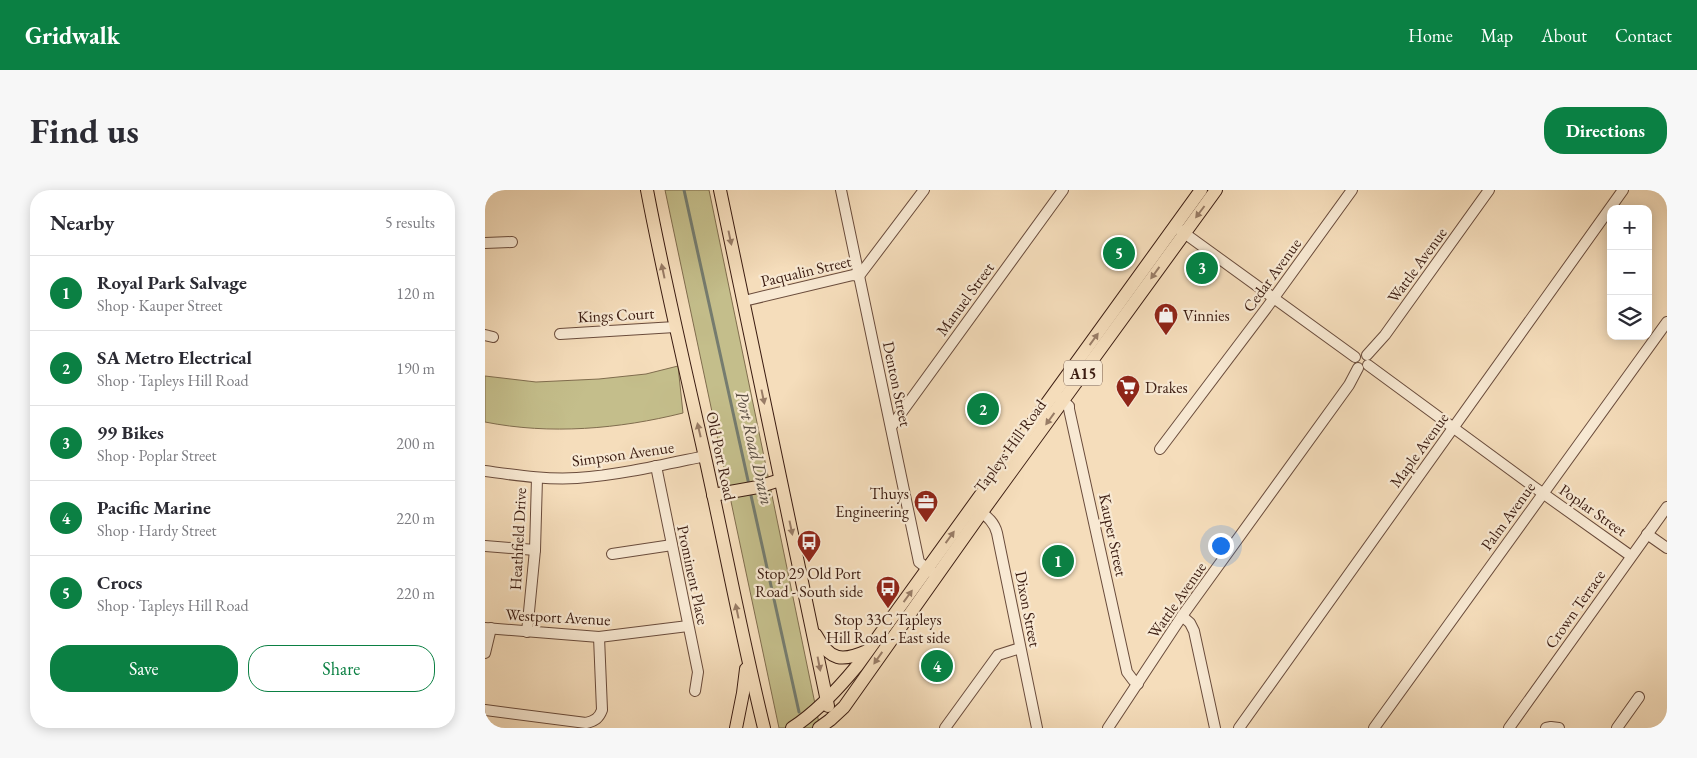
<!DOCTYPE html>
<meta charset="utf-8">
<style>
body{margin:0;font-family:"EB Garamond",serif;background:#f7f7f7;color:#2b2b33}
.controls{position:absolute;right:15px;top:15px;display:grid;overflow:hidden;border-radius:10px;box-shadow:0 2px 12px #0003}
.controls button{width:45px;height:45px;display:grid;place-items:center;padding:0;border:0;border-bottom:1px solid #e1e1e2;background:#fff;color:#2b2b33;font:25px sans-serif}
.you{position:absolute;left:735px;top:355px;width:18px;height:18px;margin:-12px;border:4px solid #fff;border-radius:50%;background:#1a73e8;box-shadow:0 0 0 8px #1a73e833}
.badge{display:grid;place-items:center;width:32px;height:32px;border-radius:50%;background:#0b8043;color:#fff;font-size:16px;font-weight:700}
.pin{position:absolute;translate:-50% -50%;border:2px solid #fff;box-shadow:0 1px 5px #0006}
.list{margin:0;padding:0;list-style:none}
h2{display:flex;justify-content:space-between;align-items:center;height:65px;margin:0;padding:0 20px;font-size:21px}
h2 small{font-size:16px;font-weight:400;color:#7c7c81}
.list li{display:grid;grid-template-columns:32px 1fr auto;gap:15px;align-items:center;box-sizing:border-box;height:75px;padding:0 20px;border-top:1px solid #e1e1e2}
.list b{display:block;font-size:19px;white-space:nowrap}
.list p{margin:0;font-size:16px;white-space:nowrap;color:#7c7c81}
.list em{font-size:16px;font-style:normal;color:#7c7c81}
.actions{display:flex;gap:10px;padding:15px 20px}
.actions a{flex:1;padding:11px 0;border:1px solid #0b8043;border-radius:20px;text-align:center;font-size:18px;color:#0b8043}
.actions .main{background:#0b8043;color:#fff}
.icon{flex:none;width:28px;height:28px;fill:none;stroke:currentColor;stroke-width:2;stroke-linecap:round;stroke-linejoin:round}
.map{position:relative;flex:none;width:1182px;height:538px;overflow:hidden;border-radius:20px}
header{display:flex;align-items:center;gap:30px;box-sizing:border-box;height:70px;padding:0 25px;background:#0b8043;color:#fff}
header strong{font-size:24px}
nav{display:flex;gap:28px;margin-inline-start:auto;font-size:18px}
.intro{display:flex;align-items:center;justify-content:space-between;box-sizing:border-box;height:120px;padding:0 30px}
h1{margin:0;font-size:35px}
.button{padding:12px 22px;border-radius:20px;background:#0b8043;color:#fff;font-size:18px;font-weight:700}
main{display:flex;gap:30px;padding:0 30px}
aside{flex:1;background:#fff;border-radius:20px;box-shadow:0 2px 12px #0003}
.map>svg:first-child{display:block}
.green{fill:#c4be8b;stroke:#806d4e}
.lines{fill:none;stroke-linecap:round;stroke-linejoin:round}
.stream{stroke:#757c6f;stroke-width:3}
.minor-casing{stroke:#6a4c3c;stroke-width:12}
.major-casing{stroke:#3b1c11;stroke-width:14}
.minor{stroke:#f8e9d3;stroke-width:10}
.major{stroke:#f5ddbb;stroke-width:12}
.oneway{fill:#987c66}
.labels{text-anchor:middle;dominant-baseline:central;stroke-width:4.5;stroke-linejoin:round;paint-order:stroke}
.shield{fill:#f8e9d3;stroke:#745a4b;stroke-width:1}
.shield-label{font-size:15px;font-weight:bold;fill:#3b1c11}
.street-label{font-size:16px;fill:#3b1c11;stroke:#f8e9d3}
.poi-label{font-size:16px;fill:#3b1c11;stroke:#f8e9d3;text-anchor:start}
.water-label{font-size:18px;font-style:italic;fill:#584c40;stroke:#f8e9d3}
</style>
<header>
<strong>Gridwalk</strong>
<nav><a>Home</a><a>Map</a><a>About</a><a>Contact</a></nav>
</header>
<div class="intro"><h1>Find us</h1><a class="button">Directions</a></div>
<main>
<aside>
<h2>Nearby<small>5 results</small></h2>
<ul class="list">
<li><span class="badge">1</span><div><b>Royal Park Salvage</b><p>Shop · Kauper Street</p></div><em>120 m</em></li>
<li><span class="badge">2</span><div><b>SA Metro Electrical</b><p>Shop · Tapleys Hill Road</p></div><em>190 m</em></li>
<li><span class="badge">3</span><div><b>99 Bikes</b><p>Shop · Poplar Street</p></div><em>200 m</em></li>
<li><span class="badge">4</span><div><b>Pacific Marine</b><p>Shop · Hardy Street</p></div><em>220 m</em></li>
<li><span class="badge">5</span><div><b>Crocs</b><p>Shop · Tapleys Hill Road</p></div><em>220 m</em></li>
</ul>
<div class="actions"><a class="main">Save</a><a>Share</a></div>
</aside>
<div class="map">
<svg width="1182" height="538" viewBox="0 0 1182 538">
<rect width="100%" height="100%" fill="#f5ddbb"/>
<filter id="stains"><feTurbulence type="fractalNoise" baseFrequency=".004" numOctaves="4"/><feColorMatrix values="0 0 0 0 .2 0 0 0 0 .09 0 0 0 0 .02 0 0 0 .5 -.17"/></filter>
<radialGradient id="worn" r=".72"><stop offset=".6" stop-color="#630" stop-opacity="0"/><stop offset="1" stop-color="#630" stop-opacity=".3"/></radialGradient>
<g class="green">
<path d="M180,0H224L335,538H294Z"/>
<path d="M193,176L198,223C134,239 65,245 0,232V186L51,192L114,189L161,184Z"/>
</g>
<g class="lines">
<g class="stream">
<path d="M199,0L264,295"/>
<path d="M265,301L314,522"/>
</g>
<defs>
<g id="minor">
<path d="M356,0L434,372L447,382"/>
<path d="M695,40L870,167"/>
<path d="M0,53L27,52"/>
<path d="M259,111L368,85L374,86L439,0"/>
<path d="M75,144L190,137"/>
<path d="M0,145L8,147"/>
<path d="M882,165L900,145L1004,0"/>
<path d="M883,175L1049,297L1146,366"/>
<path d="M572,206L584,216V219L642,482L648,490L653,494"/>
<path d="M406,237L578,0"/>
<path d="M675,259L783,116L867,0"/>
<path d="M171,276L213,482L210,501"/>
<path d="M0,281C30,285 61,290 92,288C135,285 177,275 220,266"/>
<path d="M491,318C501,326 509,331 512,343L552,538"/>
<path d="M1162,344L1182,358"/>
<path d="M0,356L50,360"/>
<path d="M127,364L187,355"/>
<path d="M697,426L705,433L709,441L730,538"/>
<path d="M0,438L114,447L203,436"/>
<path d="M42,442L50,360L52,288"/>
<path d="M0,463L6,438"/>
<path d="M0,520L101,533C110,531 114,528 117,520L114,447"/>
<path d="M460,538L513,465L535,458"/>
<path d="M623,538L697,426L864,195L873,178"/>
<path d="M754,538L1138,0"/>
<path d="M889,538L1182,132"/>
<path d="M1024,538L1182,317"/>
<path d="M1061,538L1066,537L1074,538"/>
<path d="M1132,538L1154,507"/>
</g>
<g id="major">
<path d="M162,0C179,89 200,178 220,267C240,357 257,448 279,538"/>
<path d="M235,0L343,516"/>
<path d="M228,305L273,297L295,290"/>
<path d="M331,445C345,471 357,472 382,461"/>
<path d="M251,538L258,503L261,479"/>
<path d="M307,538C332,522 353,499 372,476L716,0"/>
<path d="M334,538L345,530L359,517L497,322L731,0"/>
</g>
</defs>
<use href="#minor" class="minor-casing"/>
<use href="#major" class="major-casing"/>
<use href="#minor" class="minor"/>
<use href="#major" class="major"/>
</g>
<defs><path id="oneway-solid" d="M-6-.8H1V-3.2L6.5 0L1 3.2V.8H-6Z" transform="scale(1.25)"/></defs>
<g class="oneway">
<use href="#oneway-solid" transform="translate(715 22) rotate(127)"/>
<use href="#oneway-solid" transform="translate(245 48) rotate(78)"/>
<use href="#oneway-solid" transform="translate(178 81) rotate(-102)"/>
<use href="#oneway-solid" transform="translate(670 83) rotate(126)"/>
<use href="#oneway-solid" transform="translate(609 149) rotate(-54)"/>
<use href="#oneway-solid" transform="translate(278 207) rotate(78)"/>
<use href="#oneway-solid" transform="translate(565 229) rotate(126)"/>
<use href="#oneway-solid" transform="translate(214 240) rotate(-103)"/>
<use href="#oneway-solid" transform="translate(306 338) rotate(78)"/>
<use href="#oneway-solid" transform="translate(465 347) rotate(-54)"/>
<use href="#oneway-solid" transform="translate(423 406) rotate(-54)"/>
<use href="#oneway-solid" transform="translate(252 421) rotate(-102)"/>
<use href="#oneway-solid" transform="translate(393 468) rotate(125)"/>
<use href="#oneway-solid" transform="translate(334 474) rotate(79)"/>
</g>
<defs>
<symbol id="shop-pin" viewBox="-11 -11 22 30"><path d="M0 17L-7.5 6A9.5 9.5 0 1 1 7.5 6Z" fill="#8f2418" stroke="#f8e9d3"/><path d="M-5-2.5h2.3a2.7 3.5 0 0 1 5.4 0H5L5.5 6h-11ZM-1.5-2.5h3a1.5 2.3 0 0 0-3 0Z" fill="#fff"/></symbol>
<symbol id="supermarket-pin" viewBox="-11 -11 22 30"><path d="M0 17L-7.5 6A9.5 9.5 0 1 1 7.5 6Z" fill="#8f2418" stroke="#f8e9d3"/><path d="M-6-5.5h2.5l.6 2H6L4.5 2H-2.5L-4.4-4H-6ZM-1.5 3.2a1.3 1.3 0 1 0 .1 0ZM3 3.2a1.3 1.3 0 1 0 .1 0Z" fill="#fff"/></symbol>
<symbol id="office-pin" viewBox="-11 -11 22 30"><path d="M0 17L-7.5 6A9.5 9.5 0 1 1 7.5 6Z" fill="#8f2418" stroke="#f8e9d3"/><path d="M-6-3h4V-5.5h4V-3h4V5H-6ZM-1-4.5V-3h2v-1.5ZM-6 0V1H6V0Z" fill="#fff"/></symbol>
<symbol id="bus-pin" viewBox="-11 -11 22 30"><path d="M0 17L-7.5 6A9.5 9.5 0 1 1 7.5 6Z" fill="#8f2418" stroke="#f8e9d3"/><path d="M-5-6H5V4H4V6H2V4H-2V6H-4V4H-5ZM-3.5-4V0h7V-4ZM-3.5 1.2v1.5H-2V1.2ZM2 1.2v1.5H3.5V1.2Z" fill="#fff"/></symbol>
</defs>
<g fill-rule="evenodd">
<use href="#shop-pin" x="667" y="111" width="28" height="38"/>
<use href="#supermarket-pin" x="629" y="183" width="28" height="38"/>
<use href="#office-pin" x="427" y="298" width="28" height="38"/>
<use href="#bus-pin" x="310" y="338" width="28" height="38"/>
<use href="#bus-pin" x="389" y="384" width="28" height="38"/>
</g>
<g class="labels">
<rect class="shield" x="579" y="170.5" width="38" height="25" rx="4"/>
<g class="shield-label">
<text x="598" y="183">A15</text>
</g>
<g class="street-label">
<text transform="translate(932 75) rotate(-54)">Wattle Avenue</text>
<text transform="translate(321 81) rotate(-13)">Paqualin Street</text>
<text transform="translate(787 85) rotate(-54)">Cedar Avenue</text>
<text transform="translate(480 109) rotate(-54)">Manuel Street</text>
<text transform="translate(131 125) rotate(-3)">Kings Court</text>
<text transform="translate(412 194) rotate(78)">Denton Street</text>
<text transform="translate(525 256) rotate(-54)">Tapleys Hill Road</text>
<text transform="translate(934 260) rotate(-54)">Maple Avenue</text>
<text transform="translate(138 264) rotate(-8)">Simpson Avenue</text>
<text transform="translate(236 266) rotate(78)">Old Port Road</text>
<text transform="translate(1108 320) rotate(35)">Poplar Street</text>
<text transform="translate(1023 326) rotate(-54)">Palm Avenue</text>
<text transform="translate(628 345) rotate(78)">Kauper Street</text>
<text transform="translate(33 349) rotate(-87)">Heathfield Drive</text>
<text transform="translate(208 385) rotate(78)">Prominent Place</text>
<text transform="translate(692 410) rotate(-55)">Wattle Avenue</text>
<text transform="translate(543 419) rotate(79)">Dixon Street</text>
<text transform="translate(1090 419) rotate(-55)">Crown Terrace</text>
<text transform="translate(73 427) rotate(3)">Westport Avenue</text>
</g>
<g class="poi-label">
<text x="698" y="125">Vinnies</text>
<text x="660" y="197">Drakes</text>
<text x="424" y="303" text-anchor="end">Thuys<tspan x="424" dy="18">Engineering</tspan></text>
<text x="324" y="383" text-anchor="middle">Stop 29 Old Port<tspan x="324" dy="18">Road - South side</tspan></text>
<text x="403" y="429" text-anchor="middle">Stop 33C Tapleys<tspan x="403" dy="18">Hill Road - East side</tspan></text>
</g>
<g class="water-label">
<text transform="translate(270 258) rotate(77)">Port Road Drain</text>
</g>
</g>
<rect width="100%" height="100%" filter="url(#stains)"/>
<rect width="100%" height="100%" fill="url(#worn)"/>
</svg>
<div class="controls">
<button>+</button>
<button>−</button>
<button><svg class="icon" aria-label="layers" viewBox="0 0 24 24"><path d="M12 4l9 5-9 5-9-5zM3 14l9 5 9-5"/></svg></button>
</div>
<div class="you"></div>
<div class="pin badge" style="left:573px;top:371px">1</div>
<div class="pin badge" style="left:498px;top:219px">2</div>
<div class="pin badge" style="left:717px;top:78px">3</div>
<div class="pin badge" style="left:452px;top:476px">4</div>
<div class="pin badge" style="left:634px;top:63px">5</div>
</div>
</main>
